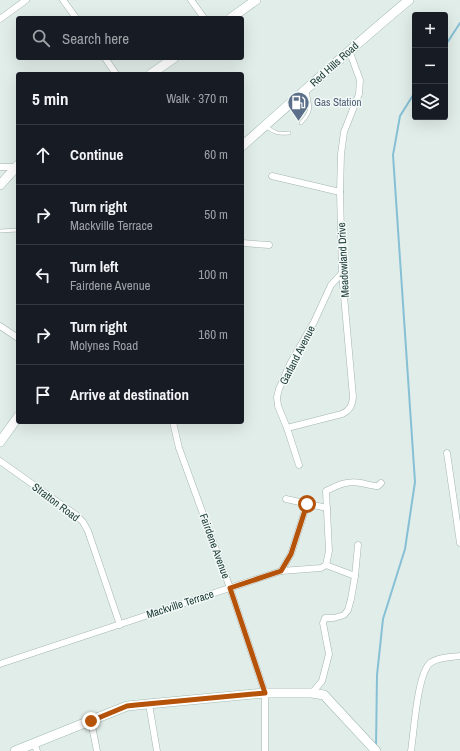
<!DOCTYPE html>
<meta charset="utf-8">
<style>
body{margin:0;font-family:"Archivo Narrow",sans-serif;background:#20242c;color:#f1f3f6}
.controls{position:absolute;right:12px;top:12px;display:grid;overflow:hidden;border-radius:4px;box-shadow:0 4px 16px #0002}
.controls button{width:36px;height:36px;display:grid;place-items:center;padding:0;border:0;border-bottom:1px solid #363941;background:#171b24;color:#f1f3f6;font:20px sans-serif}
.stop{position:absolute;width:12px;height:12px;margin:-9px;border:3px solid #b45309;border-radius:50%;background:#fff}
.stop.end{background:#b45309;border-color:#fff;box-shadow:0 1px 4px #0008}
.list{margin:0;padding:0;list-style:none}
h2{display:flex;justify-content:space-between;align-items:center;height:52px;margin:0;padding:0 16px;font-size:17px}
h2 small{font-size:13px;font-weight:400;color:#9ea1a6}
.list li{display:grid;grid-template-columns:26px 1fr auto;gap:12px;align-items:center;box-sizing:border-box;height:60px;padding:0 16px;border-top:1px solid #363941}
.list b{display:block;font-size:15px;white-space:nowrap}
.list p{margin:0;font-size:13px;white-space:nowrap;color:#9ea1a6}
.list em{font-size:13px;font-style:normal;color:#9ea1a6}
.icon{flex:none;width:22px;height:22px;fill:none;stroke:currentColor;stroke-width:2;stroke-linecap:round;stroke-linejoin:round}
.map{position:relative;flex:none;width:460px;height:751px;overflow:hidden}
.search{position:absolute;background:#171b24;box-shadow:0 4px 16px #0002;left:16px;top:16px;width:228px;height:44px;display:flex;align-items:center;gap:10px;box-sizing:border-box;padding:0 14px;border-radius:4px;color:#9ea1a6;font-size:15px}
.panel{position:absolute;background:#171b24;box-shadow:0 4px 16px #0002;left:16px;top:72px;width:228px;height:352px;border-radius:4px}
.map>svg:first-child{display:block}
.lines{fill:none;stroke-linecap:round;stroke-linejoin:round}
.stream{stroke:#86c0d5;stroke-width:2}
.lane-casing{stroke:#a3b5b1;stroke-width:4}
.street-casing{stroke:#a3b5b1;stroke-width:7}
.secondary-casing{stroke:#9fb9b2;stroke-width:10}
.lane{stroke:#fff;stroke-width:3}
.street{stroke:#fff;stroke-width:6}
.secondary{stroke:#fff;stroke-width:9}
.route{stroke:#b45309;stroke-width:5}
.labels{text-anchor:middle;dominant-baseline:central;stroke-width:3;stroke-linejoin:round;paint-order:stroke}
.street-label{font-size:11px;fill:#203e39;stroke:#f2f9f6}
.service-label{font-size:11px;fill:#4e5e75;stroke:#f2f9f6;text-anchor:start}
</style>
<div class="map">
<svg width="460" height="751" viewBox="0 0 460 751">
<rect width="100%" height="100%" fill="#e1ede9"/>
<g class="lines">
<g class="stream">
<path d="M445,46L460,23"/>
<path d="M376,747L377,675L383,619L405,549L415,482L393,155L400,116L415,92"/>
</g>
<defs>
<g id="lane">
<path d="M301,123C313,110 310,107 307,91"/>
<path d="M267,127C274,133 279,134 289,133"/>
<path d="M0,231L18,230"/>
</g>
<g id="street">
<path d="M63,0L76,18"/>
<path d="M191,0L204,18"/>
<path d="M0,19L26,0"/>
<path d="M105,58L116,74"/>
<path d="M0,167H15"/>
<path d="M272,176L340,192"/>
<path d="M242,243L269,245"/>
<path d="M0,326L18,338"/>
<path d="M173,422L179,448L230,588L265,693V751"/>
<path d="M287,428L342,414C350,410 352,406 353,397L342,273L340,192L341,154L344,132L359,94L360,80L349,50"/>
<path d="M447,453L460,543"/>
<path d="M0,461L76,515L83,522L88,531L120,625"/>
<path d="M299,465L287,428L278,406L277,397L279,389L290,364L314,322L331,285L342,273"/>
<path d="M286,499L327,508"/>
<path d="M326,565L355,576"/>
<path d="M281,571L291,554L307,504"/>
<path d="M0,664L281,571L321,568L326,565L329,551L326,491C338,485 348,480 361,483C367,484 372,486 378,486L381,483"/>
<path d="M312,693L322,681L329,654L323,623L325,618H334L344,615L348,610L351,599L355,576L358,545"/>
<path d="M149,704L157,751"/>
<path d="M91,721L97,751"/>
<path d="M34,743L37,751"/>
<path d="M411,751C414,732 417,675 430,663C438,657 450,657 460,656"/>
</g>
<g id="secondary">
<path d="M231,18L256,0"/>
<path d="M151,74L174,58"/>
<path d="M242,146C298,97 352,47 409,0"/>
<path d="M0,185L18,165"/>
<path d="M0,442L18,417"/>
<path d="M15,751L127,706L265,693H312L324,695L376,751"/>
</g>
</defs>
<use href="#lane" class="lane-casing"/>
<use href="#street" class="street-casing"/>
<use href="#secondary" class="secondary-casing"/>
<use href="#lane" class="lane"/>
<use href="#street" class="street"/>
<use href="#secondary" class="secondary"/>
</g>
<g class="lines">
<path class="route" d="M91,721L127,706L136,705L265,693L230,588L281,571L291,554L307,504"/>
</g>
<defs>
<symbol id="fuel-pin" viewBox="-11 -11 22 30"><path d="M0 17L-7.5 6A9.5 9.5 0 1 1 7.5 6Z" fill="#5c6f8a" stroke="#f2f9f6"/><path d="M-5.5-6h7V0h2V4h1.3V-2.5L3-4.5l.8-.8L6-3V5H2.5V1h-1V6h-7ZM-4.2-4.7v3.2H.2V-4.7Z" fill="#fff"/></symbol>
</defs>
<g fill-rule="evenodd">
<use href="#fuel-pin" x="286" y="90" width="25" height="34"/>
</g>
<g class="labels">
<g class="street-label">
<text transform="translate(334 64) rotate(-42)">Red Hills Road</text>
<text transform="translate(343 260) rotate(-93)">Meadowland Drive</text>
<text transform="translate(297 355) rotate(-63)">Garland Avenue</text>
<text transform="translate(56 502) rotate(37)">Stratton Road</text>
<text transform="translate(215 546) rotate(70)">Fairdene Avenue</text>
<text transform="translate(180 604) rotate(-18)">Mackville Terrace</text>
</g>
<g class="service-label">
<text x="314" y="102">Gas Station</text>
</g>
</g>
</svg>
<div class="controls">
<button>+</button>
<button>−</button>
<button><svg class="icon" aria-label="layers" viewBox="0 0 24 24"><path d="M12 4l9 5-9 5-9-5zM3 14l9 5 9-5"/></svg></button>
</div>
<div class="stop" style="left:307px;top:504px"></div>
<div class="stop end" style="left:91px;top:721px"></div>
<div class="search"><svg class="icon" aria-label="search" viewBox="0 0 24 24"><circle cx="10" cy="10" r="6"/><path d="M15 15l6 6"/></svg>Search here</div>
<section class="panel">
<h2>5 min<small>Walk · 370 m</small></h2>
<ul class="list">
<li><svg class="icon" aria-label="ahead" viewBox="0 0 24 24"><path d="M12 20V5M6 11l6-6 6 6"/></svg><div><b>Continue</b></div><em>60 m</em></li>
<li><svg class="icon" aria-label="right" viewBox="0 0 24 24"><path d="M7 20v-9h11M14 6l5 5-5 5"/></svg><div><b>Turn right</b><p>Mackville Terrace</p></div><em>50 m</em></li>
<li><svg class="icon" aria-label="left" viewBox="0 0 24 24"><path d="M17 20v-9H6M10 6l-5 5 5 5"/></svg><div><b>Turn left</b><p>Fairdene Avenue</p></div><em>100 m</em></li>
<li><svg class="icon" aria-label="right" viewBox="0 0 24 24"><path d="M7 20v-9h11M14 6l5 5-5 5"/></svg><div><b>Turn right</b><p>Molynes Road</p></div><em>160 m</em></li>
<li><svg class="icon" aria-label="arrive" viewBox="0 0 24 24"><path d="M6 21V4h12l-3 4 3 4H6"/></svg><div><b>Arrive at destination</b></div></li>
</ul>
</section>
</div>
